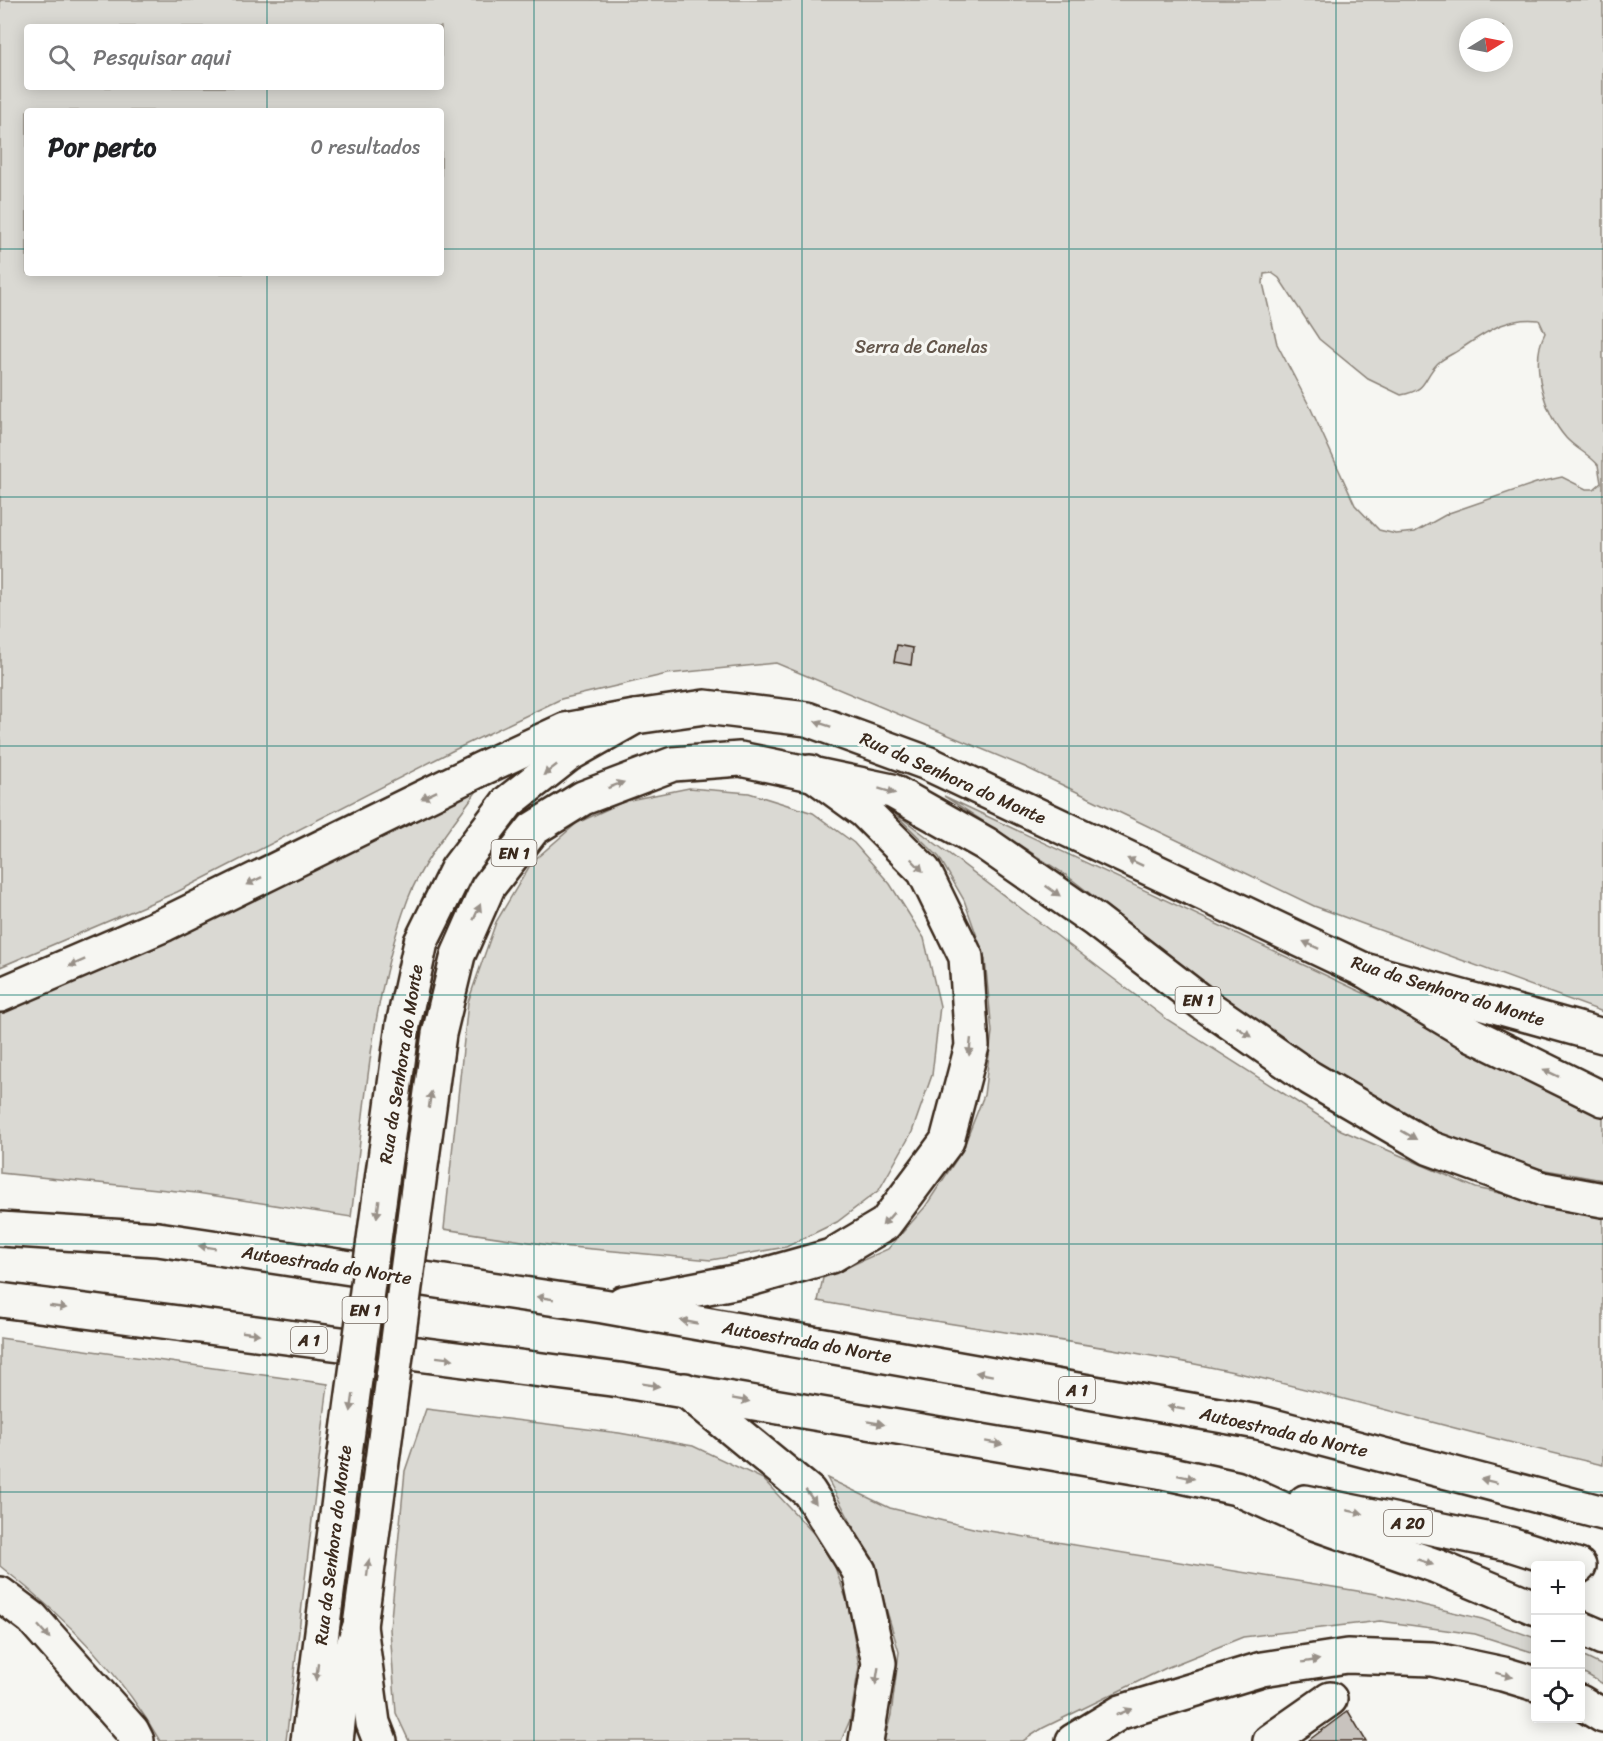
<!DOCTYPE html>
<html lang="pt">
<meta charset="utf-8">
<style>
body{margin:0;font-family:Sriracha,sans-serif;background:#f6f6f6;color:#202124}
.controls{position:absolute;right:18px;bottom:18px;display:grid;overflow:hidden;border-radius:6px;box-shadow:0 3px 15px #0003}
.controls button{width:54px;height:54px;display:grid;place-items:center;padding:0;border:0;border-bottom:2px solid #e0e0e0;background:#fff;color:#202124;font:30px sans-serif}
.compass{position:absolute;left:1459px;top:18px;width:54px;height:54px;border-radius:50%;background:#fff;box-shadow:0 3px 15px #0003;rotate:80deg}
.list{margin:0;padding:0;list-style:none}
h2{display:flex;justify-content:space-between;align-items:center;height:78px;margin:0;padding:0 24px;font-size:26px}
h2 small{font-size:20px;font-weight:400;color:#757577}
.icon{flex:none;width:33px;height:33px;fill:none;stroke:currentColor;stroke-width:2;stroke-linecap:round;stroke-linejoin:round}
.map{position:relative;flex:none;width:1603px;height:1741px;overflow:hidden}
.search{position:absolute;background:#fff;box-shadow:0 3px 15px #0003;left:24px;top:24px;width:420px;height:66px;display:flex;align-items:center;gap:15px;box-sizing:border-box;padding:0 21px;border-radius:6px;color:#757577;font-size:22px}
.panel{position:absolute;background:#fff;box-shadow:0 3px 15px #0003;left:24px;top:108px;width:420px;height:168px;border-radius:6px}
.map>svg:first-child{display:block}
.green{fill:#dad9d3;stroke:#8a8278;stroke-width:1.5;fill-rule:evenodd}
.building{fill:#c8c3be;stroke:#3b2a1e;stroke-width:1.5}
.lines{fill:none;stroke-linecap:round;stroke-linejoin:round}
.minor-casing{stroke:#3b2a1e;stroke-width:38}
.major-casing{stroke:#3b2a1e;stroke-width:38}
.highway-casing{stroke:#3b2a1e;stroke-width:38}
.minor{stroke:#f6f6f2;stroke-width:33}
.major{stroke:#f6f6f2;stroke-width:33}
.highway{stroke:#f6f6f2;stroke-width:33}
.major-bridge-casing{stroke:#3b2a1e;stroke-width:38;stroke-linecap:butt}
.major-bridge{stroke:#f6f6f2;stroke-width:33}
.oneway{fill:#989088}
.grid{fill:none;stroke:#0f766e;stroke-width:1.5;stroke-opacity:0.55}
.labels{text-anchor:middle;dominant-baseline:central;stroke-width:6;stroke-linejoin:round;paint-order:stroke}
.shield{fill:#f6f6f2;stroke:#73675e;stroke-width:1.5}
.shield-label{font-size:16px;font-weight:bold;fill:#3b2a1e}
.park-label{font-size:18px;fill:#63564b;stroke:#f6f6f2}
.street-label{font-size:18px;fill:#3b2a1e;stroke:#f6f6f2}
</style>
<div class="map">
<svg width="1603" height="1741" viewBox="0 0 1603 1741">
<rect width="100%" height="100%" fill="#f6f6f2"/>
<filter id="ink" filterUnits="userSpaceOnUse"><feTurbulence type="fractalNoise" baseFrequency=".0167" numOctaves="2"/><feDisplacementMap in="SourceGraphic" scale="12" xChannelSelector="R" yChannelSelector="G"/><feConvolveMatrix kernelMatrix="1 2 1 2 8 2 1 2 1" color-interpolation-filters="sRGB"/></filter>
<g filter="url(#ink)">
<g class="green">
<path d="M0,0H1603V1012L1314,906L1025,767L776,663L667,674L561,699L452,751L177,892L0,967ZM27,27H441V87H27ZM1468,27H1504V63H1468ZM27,111H441V273H27ZM1272,273L1279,278L1319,339L1368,379L1401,395C1429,390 1422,379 1438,363C1445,357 1455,353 1462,348C1488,331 1508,316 1539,320L1545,333C1529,363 1545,414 1566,438C1576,449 1589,454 1598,465L1601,483L1594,489H1586L1562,477L1536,483L1449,513L1415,532L1396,534L1379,530L1355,505L1311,409L1277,344L1263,283L1264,274Z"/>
<path d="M479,788C454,823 424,858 408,899C370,1000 365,1111 351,1217L197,1193L0,1173V1006Z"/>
<path d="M689,788L749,793L813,813L854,843L890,884L924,938L940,1006L932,1075L912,1132L879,1190L837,1222L786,1247L711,1260L549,1245L444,1229L468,1002L496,922L532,862L577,823L625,801Z"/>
<path d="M944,796L1474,1045L1603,1109V1180L1506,1163L1401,1125L1313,1065L1066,875Z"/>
<path d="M890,809L1168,1020L1341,1130L1476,1188L1603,1215V1465C1482,1437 1363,1402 1243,1374C1103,1343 959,1328 818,1301L823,1278L888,1249L925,1207L962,1151L984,1095L992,1032L985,959L964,900L939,857Z"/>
<path d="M0,1338L328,1384L286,1741H160C120,1671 63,1615 0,1566Z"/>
<path d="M426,1409L619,1433L693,1446L763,1479L829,1550L849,1607L859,1667L850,1720L841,1741H409L396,1713L390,1629L405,1471Z"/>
<path d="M827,1478L890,1508L977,1529L1376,1594L1482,1619L1535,1638V1653L1475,1634L1380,1621L1243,1637L1166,1668L1043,1728L1023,1741H884L891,1715L899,1652L872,1561Z"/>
<path d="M1580,1655L1603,1666V1684L1581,1671Z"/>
</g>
<g class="building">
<path d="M897,645L913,648L911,665L894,662Z"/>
<path d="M1348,1711L1366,1741H1310L1309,1740Z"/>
</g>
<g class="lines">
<defs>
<path id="minor" d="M1270,1741L1330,1699"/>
<g id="major">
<path d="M386,1151L403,1025L421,942L457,869L508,802L568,755L635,717L705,707L807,719L927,763L1364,970L1603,1036"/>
<path d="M422,1158L439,1034L458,955L488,887L533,829L583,798L673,764L740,759L892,791L986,844L1095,920L1205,1005L1310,1078L1430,1148L1543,1189L1603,1200"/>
<path d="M308,1741L343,1468"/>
<path d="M336,1741L344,1671L360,1626L381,1469"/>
</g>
<g id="highway">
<path d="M1364,970L1471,1034L1603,1099"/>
<path d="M0,995L165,924L481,769L565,730L635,717"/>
<path d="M0,1229L158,1239L603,1306L1258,1422L1603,1513"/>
<path d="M0,1300L619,1380L1158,1471L1236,1488L1311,1522L1436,1566L1536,1608"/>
<path d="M623,1303L750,1279L831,1256L885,1224L947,1141L972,1046L966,957L924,871L865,812L810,772"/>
<path d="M685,1390L809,1492L859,1571L879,1663L866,1741"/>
<path d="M1305,1502L1510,1544L1579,1566"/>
<path d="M0,1594L32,1618L132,1731L137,1741"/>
<path d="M360,1626L373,1723L380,1741"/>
<path d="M1580,1628L1603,1638"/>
<path d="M1580,1702L1603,1716"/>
<path d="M1073,1741L1121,1712L1262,1669L1347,1656L1432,1659L1503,1674L1536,1684"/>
</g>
</defs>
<use href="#minor" class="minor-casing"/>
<use href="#major" class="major-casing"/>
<use href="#highway" class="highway-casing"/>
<use href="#minor" class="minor"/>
<use href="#major" class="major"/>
<use href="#highway" class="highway"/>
<defs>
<g id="major-bridge">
<path d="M343,1468L386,1151"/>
<path d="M381,1469L422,1158"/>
</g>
</defs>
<use href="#major-bridge" class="major-bridge-casing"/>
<use href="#major-bridge" class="major-bridge"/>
</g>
<defs><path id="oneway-solid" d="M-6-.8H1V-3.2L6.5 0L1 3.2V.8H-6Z" transform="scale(1.5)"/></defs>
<g class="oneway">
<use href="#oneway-solid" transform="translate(823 724) rotate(-162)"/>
<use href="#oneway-solid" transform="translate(550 770) rotate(142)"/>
<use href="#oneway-solid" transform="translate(616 785) rotate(-20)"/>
<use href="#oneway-solid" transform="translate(887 791) rotate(17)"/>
<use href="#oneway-solid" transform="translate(429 795) rotate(154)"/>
<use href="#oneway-solid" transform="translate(1135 862) rotate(-155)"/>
<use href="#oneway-solid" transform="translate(917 865) rotate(46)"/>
<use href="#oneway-solid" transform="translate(254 881) rotate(154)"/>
<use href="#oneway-solid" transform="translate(1053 891) rotate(35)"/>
<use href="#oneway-solid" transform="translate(477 912) rotate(-66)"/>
<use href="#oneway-solid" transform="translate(1311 945) rotate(-155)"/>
<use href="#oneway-solid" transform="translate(77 963) rotate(156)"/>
<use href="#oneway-solid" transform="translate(1244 1032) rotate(35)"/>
<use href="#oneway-solid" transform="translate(970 1047) rotate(96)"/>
<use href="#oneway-solid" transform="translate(1551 1073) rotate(-154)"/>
<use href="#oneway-solid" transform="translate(430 1100) rotate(-82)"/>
<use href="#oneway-solid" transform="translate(1409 1135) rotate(30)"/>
<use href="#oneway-solid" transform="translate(378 1209) rotate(98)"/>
<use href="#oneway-solid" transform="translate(888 1219) rotate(131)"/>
<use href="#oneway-solid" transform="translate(207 1247) rotate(-171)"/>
<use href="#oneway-solid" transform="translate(545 1298) rotate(-171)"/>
<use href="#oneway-solid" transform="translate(58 1307) rotate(8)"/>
<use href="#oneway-solid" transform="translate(689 1322) rotate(-170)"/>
<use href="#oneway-solid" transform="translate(251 1333) rotate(8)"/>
<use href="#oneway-solid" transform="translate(445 1358) rotate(7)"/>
<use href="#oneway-solid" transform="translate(984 1374) rotate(-170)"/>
<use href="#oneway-solid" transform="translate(651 1385) rotate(9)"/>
<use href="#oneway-solid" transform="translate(741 1400) rotate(10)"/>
<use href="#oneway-solid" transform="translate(352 1403) rotate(98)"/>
<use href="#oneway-solid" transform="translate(1176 1408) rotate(-170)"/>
<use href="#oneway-solid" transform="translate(876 1423) rotate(10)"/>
<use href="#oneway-solid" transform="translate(994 1443) rotate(10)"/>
<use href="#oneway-solid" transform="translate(1186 1477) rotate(12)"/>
<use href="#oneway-solid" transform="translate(1489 1481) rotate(-166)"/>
<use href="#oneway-solid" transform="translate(811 1497) rotate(53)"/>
<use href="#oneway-solid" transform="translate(1355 1512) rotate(12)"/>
<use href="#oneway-solid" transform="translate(1425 1562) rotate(19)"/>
<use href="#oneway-solid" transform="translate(368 1568) rotate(-83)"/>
<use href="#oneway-solid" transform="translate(44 1632) rotate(48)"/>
<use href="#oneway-solid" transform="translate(1311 1661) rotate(-9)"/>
<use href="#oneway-solid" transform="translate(317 1672) rotate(97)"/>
<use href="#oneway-solid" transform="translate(1504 1675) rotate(15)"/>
<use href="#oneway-solid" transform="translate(877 1676) rotate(99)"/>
<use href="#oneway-solid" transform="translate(1124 1712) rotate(-23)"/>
</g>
</g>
<path class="grid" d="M267,0V27M534,0V1741M802,0V1741M1069,0V1741M1336,0V1741M267,87V111M0,249H27M441,249H1603M267,273V1741M0,497H1603M0,746H1603M0,995H1603M0,1244H1603M0,1492H1603"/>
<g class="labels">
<g class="shield">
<rect x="491.5" y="840" width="45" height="26" rx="4.5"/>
<rect x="1175.5" y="987" width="45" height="26" rx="4.5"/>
<rect x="342.5" y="1297" width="45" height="26" rx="4.5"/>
<rect x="291" y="1327" width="36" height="26" rx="4.5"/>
<rect x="1059" y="1377" width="36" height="26" rx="4.5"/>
<rect x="1384" y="1510" width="48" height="26" rx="4.5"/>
</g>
<g class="shield-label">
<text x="514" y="853">EN 1</text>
<text x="1198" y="1000">EN 1</text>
<text x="365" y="1310">EN 1</text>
<text x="309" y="1340">A 1</text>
<text x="1077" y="1390">A 1</text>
<text x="1408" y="1523">A 20</text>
</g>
<g class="park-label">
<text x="921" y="347">Serra de Canelas</text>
</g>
<g class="street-label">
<text transform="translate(953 778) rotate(24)">Rua da Senhora do Monte</text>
<text transform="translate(1448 991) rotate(17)">Rua da Senhora do Monte</text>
<text transform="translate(401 1064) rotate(-81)">Rua da Senhora do Monte</text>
<text transform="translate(327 1265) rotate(9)">Autoestrada do Norte</text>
<text transform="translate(807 1342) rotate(10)">Autoestrada do Norte</text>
<text transform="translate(1284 1432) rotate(13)">Autoestrada do Norte</text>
<text transform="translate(333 1545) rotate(-83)">Rua da Senhora do Monte</text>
</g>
</g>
</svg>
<div class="controls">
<button>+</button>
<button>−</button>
<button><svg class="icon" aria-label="locate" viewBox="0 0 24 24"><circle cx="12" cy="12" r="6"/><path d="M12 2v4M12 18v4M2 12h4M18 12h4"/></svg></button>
</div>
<svg class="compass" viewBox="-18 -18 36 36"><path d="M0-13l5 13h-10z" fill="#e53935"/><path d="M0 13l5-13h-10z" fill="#757577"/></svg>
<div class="search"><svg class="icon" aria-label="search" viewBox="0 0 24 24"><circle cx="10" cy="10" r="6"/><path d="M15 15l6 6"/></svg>Pesquisar aqui</div>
<section class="panel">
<h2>Por perto<small>0 resultados</small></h2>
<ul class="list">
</ul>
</section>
</div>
